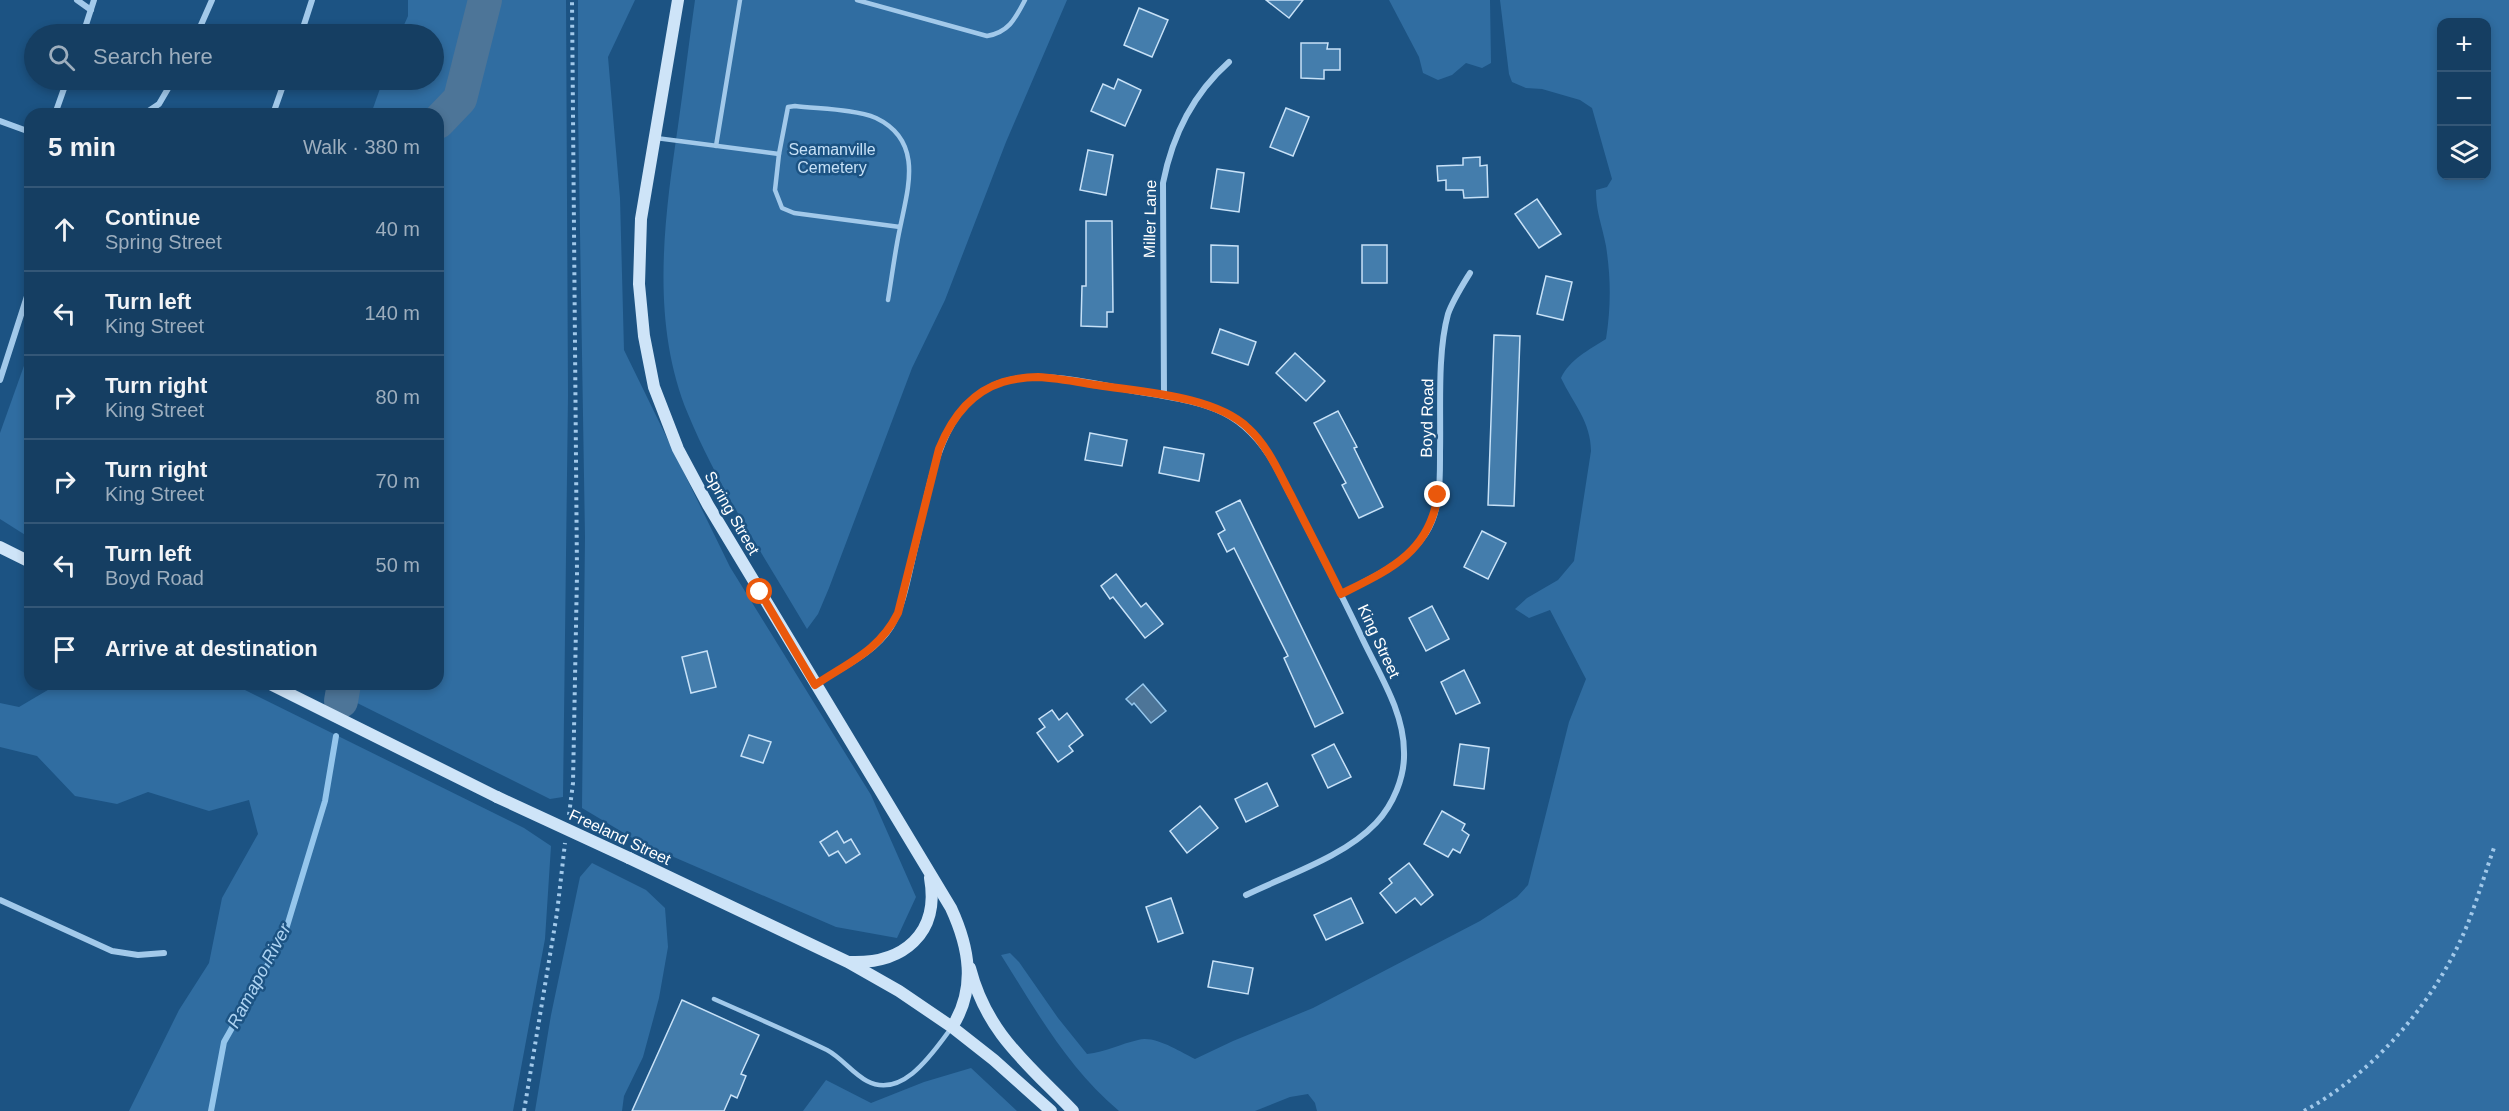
<!DOCTYPE html>
<meta charset="utf-8">
<style>
body{margin:0;font-family:Arial,sans-serif;background:#1e4568;color:#f1f3f6}
.controls{position:absolute;right:18px;top:18px;display:grid;overflow:hidden;border-radius:12px;box-shadow:0 3px 9px #0003}
.controls button{width:54px;height:54px;display:grid;place-items:center;padding:0;border:0;border-bottom:2px solid #345777;background:#153e62;color:#f1f3f6;font:30px sans-serif}
.stop{position:absolute;width:18px;height:18px;margin:-14px;border:4px solid #ea580c;border-radius:50%;background:#fff}
.stop.end{background:#ea580c;border-color:#fff;box-shadow:0 2px 6px #0008}
.list{margin:0;padding:0;list-style:none}
h2{display:flex;justify-content:space-between;align-items:center;height:78px;margin:0;padding:0 24px;font-size:26px}
h2 small{font-size:20px;font-weight:400;color:#9daebe}
.list li{display:grid;grid-template-columns:39px 1fr auto;gap:18px;align-items:center;box-sizing:border-box;height:84px;padding:0 24px;border-top:2px solid #345777}
.list b{display:block;font-size:22px;white-space:nowrap}
.list p{margin:0;font-size:20px;white-space:nowrap;color:#9daebe}
.list em{font-size:20px;font-style:normal;color:#9daebe}
.icon{flex:none;width:33px;height:33px;fill:none;stroke:currentColor;stroke-width:2;stroke-linecap:round;stroke-linejoin:round}
.map{position:relative;flex:none;width:2509px;height:1111px;overflow:hidden}
.search{position:absolute;background:#153e62;box-shadow:0 3px 9px #0003;left:24px;top:24px;width:420px;height:66px;display:flex;align-items:center;gap:15px;box-sizing:border-box;padding:0 21px;border-radius:33px;color:#9daebe;font-size:22px}
.panel{position:absolute;background:#153e62;box-shadow:0 3px 9px #0003;left:24px;top:108px;width:420px;height:582px;border-radius:18px}
.map>svg:first-child{display:block}
.green{fill:#306da1;fill-rule:evenodd}
.water{fill:#4d7598;stroke:#95c6ec;stroke-width:1.5}
.lines{fill:none;stroke-linecap:round;stroke-linejoin:round}
.stream{stroke:#95c6ec;stroke-width:6}
.river{stroke:#4d7598;stroke-width:34}
.building{fill:#447dac;stroke:#c7e1f7;stroke-width:1.5}
.path{stroke:#a2c9ea;stroke-width:4;stroke-dasharray:3 4.5;stroke-linecap:butt}
.lane{stroke:#a2c9ea;stroke-width:4.5}
.street{stroke:#a2c9ea;stroke-width:6}
.secondary{stroke:#cee4f8;stroke-width:12}
.secondary-bridge{stroke:#cee4f8;stroke-width:12}
.route{stroke:#ea580c;stroke-width:8}
.labels{text-anchor:middle;dominant-baseline:central;stroke-width:5;stroke-linejoin:round;paint-order:stroke}
.park-label{font-size:16px;fill:#c7e1f7;stroke:#1c5383}
.street-label{font-size:16px;fill:#fff;stroke:#1c5383}
.water-label{font-size:18px;font-style:italic;fill:#add3f2;stroke:#1c5383}
</style>
<div class="map">
<svg width="2509" height="1111" viewBox="0 0 2509 1111">
<rect width="100%" height="100%" fill="#1c5383"/>
<g class="green">
<path d="M408,0H566L568,395L563,797L550,799L319,684H438V114H371L383,80H434V34H400L408,16Z"/>
<path d="M578,0H635L608,57L620,198L624,350L730,567L871,795L916,897L897,938L836,927L639,842L582,808L585,537L578,110Z"/>
<path d="M695,0H1067L1006,142L945,300L912,368L829,588L818,614L807,629C766,559 719,489 688,414C650,322 664,221 678,126C684,84 689,42 695,0Z"/>
<path d="M1389,0H1490L1491,63L1482,68L1466,63L1452,75L1438,80L1423,73L1419,57Z"/>
<path d="M1500,0H2509V1111H1317L1315,1103L1308,1094L1290,1097L1255,1111H1119C1067,1067 1037,1012 1001,955L1010,953L1019,962L1058,1018L1087,1054C1106,1052 1120,1044 1138,1040C1155,1035 1180,1052 1195,1059L1233,1041L1313,1008L1480,921L1517,897L1528,885L1569,722L1586,679L1550,610L1529,618L1515,609L1527,598L1558,580L1574,561L1591,451C1591,422 1573,403 1561,378C1570,359 1589,350 1606,339C1611,306 1611,279 1606,246C1602,224 1596,213 1596,190L1607,187L1612,179L1592,108L1580,100L1542,89L1526,88L1512,82L1509,74ZM2442,22H2486V176H2442Z"/>
<path d="M30,349V538L0,519V433Z"/>
<path d="M58,684H233L524,828L551,846L545,939L513,1111H129L179,1010L209,963L222,898L258,834L249,800L209,811L148,792L117,804L75,796L37,756L0,747V703L19,707Z"/>
<path d="M592,863L646,890L665,908L668,947L659,998L643,1057L624,1096L622,1111H535L551,1015L580,877Z"/>
<path d="M971,1068L1017,1111H803L826,1080L871,1103L924,1082Z"/>
</g>
<path class="water" d="M1143,684L1166,711L1151,723L1134,703L1132,705L1126,699Z"/>
<g class="lines">
<path class="stream" d="M211,1111L224,1042L284,936L325,801L336,736"/>
<g class="river">
<path d="M438,122L460,99L485,0"/>
<path d="M341,701L344,684"/>
</g>
</g>
<g class="building">
<path d="M1266,0H1303L1289,18Z"/>
<path d="M1139,8L1168,20L1152,57L1124,45Z"/>
<path d="M1301,43H1328L1327,49H1340V70H1324V79L1301,78Z"/>
<path d="M1118,79L1141,90L1125,126L1091,111L1103,84L1114,89Z"/>
<path d="M1286,108L1309,117L1293,156L1270,147Z"/>
<path d="M1088,150L1113,155L1106,195L1080,190Z"/>
<path d="M1480,157V166L1487,165L1488,197L1464,198L1463,190H1446V180L1438,181L1437,166L1463,165V158Z"/>
<path d="M1217,169L1244,173L1239,212L1211,208Z"/>
<path d="M1537,199L1561,234L1539,248L1515,214Z"/>
<path d="M1086,221H1112L1113,312H1107V327L1081,326L1082,286H1086Z"/>
<path d="M1211,245L1238,246V283L1211,282Z"/>
<rect x="1362" y="245" width="25" height="38"/>
<path d="M1546,276L1572,282L1563,320L1537,314Z"/>
<path d="M1220,329L1256,342L1248,365L1212,353Z"/>
<path d="M1494,335L1520,336L1514,506L1488,505Z"/>
<path d="M1295,353L1325,381L1306,401L1276,373Z"/>
<path d="M1338,411L1357,447L1354,448L1383,507L1359,518L1342,485L1346,483L1314,423Z"/>
<path d="M1090,433L1127,440L1122,466L1085,460Z"/>
<path d="M1164,447L1204,454L1199,481L1159,473Z"/>
<path d="M1240,500L1343,713L1315,727L1284,658L1288,656L1234,548L1227,552L1218,534L1225,530L1216,512Z"/>
<path d="M1482,531L1506,543L1488,579L1464,567Z"/>
<path d="M1116,574L1141,607L1146,603L1163,624L1145,638L1113,597L1110,599L1101,586Z"/>
<path d="M1432,606L1449,639L1426,651L1409,618Z"/>
<path d="M707,651L716,687L691,693L682,657Z"/>
<path d="M1464,670L1480,703L1456,714L1441,682Z"/>
<path d="M1052,710L1059,720L1067,713L1083,735L1069,746L1073,751L1058,762L1037,733L1045,727L1039,719Z"/>
<path d="M749,735L771,742L763,763L741,756Z"/>
<path d="M1334,744L1351,777L1328,788L1312,755Z"/>
<path d="M1460,744L1489,748L1484,789L1454,785Z"/>
<path d="M1267,783L1278,806L1246,822L1235,799Z"/>
<path d="M1200,806L1218,828L1187,853L1170,831Z"/>
<path d="M1442,811L1465,824L1462,830L1469,835L1460,853L1453,849L1448,857L1424,844Z"/>
<path d="M837,831L844,843L851,839L860,854L846,863L838,851L829,856L820,842Z"/>
<path d="M1409,863L1433,895L1421,905L1415,898L1396,913L1380,893L1392,883L1389,879Z"/>
<path d="M1171,898L1183,933L1158,942L1146,907Z"/>
<path d="M1351,898L1363,923L1326,940L1314,915Z"/>
<path d="M1213,961L1253,968L1248,994L1208,987Z"/>
<path d="M682,1000L759,1035L741,1074L746,1076L737,1098L731,1095L724,1111H632Z"/>
</g>
<g class="lines">
<g class="path">
<path d="M569,815L573,783L577,574L572,0"/>
<path d="M524,1111L557,913L565,843"/>
<path d="M2304,1111C2374,1073 2435,1002 2466,928C2477,901 2485,873 2495,845"/>
</g>
<g class="lane">
<path d="M857,0L987,36C1009,32 1015,19 1025,0"/>
<path d="M656,138L779,154"/>
<path d="M716,146L740,0"/>
<path d="M888,300C892,276 895,251 900,228C908,188 924,141 876,118C855,109 818,109 795,106L788,107L779,154L775,190L782,208L794,213L900,227"/>
<path d="M714,999C752,1016 790,1032 827,1050C842,1058 852,1073 867,1081C903,1100 934,1051 952,1027"/>
</g>
<g class="street">
<path d="M77,0L91,10"/>
<path d="M83,34L94,0"/>
<path d="M197,34L212,0"/>
<path d="M301,34L312,0"/>
<path d="M55,114L67,80"/>
<path d="M144,114L159,104L173,80"/>
<path d="M273,114L285,80"/>
<path d="M0,121L30,132"/>
<path d="M0,380L30,287"/>
<path d="M1164,396L1163,183C1172,137 1193,94 1229,62"/>
<path d="M1341,594C1373,577 1406,564 1426,533C1441,510 1440,478 1440,452C1441,410 1437,354 1448,314C1453,300 1462,286 1470,273"/>
<path d="M816,684C841,668 875,653 891,627C905,603 909,571 916,544C933,474 941,377 1036,377C1070,377 1106,386 1140,392C1204,403 1242,406 1276,467C1306,525 1336,583 1364,642C1381,677 1404,713 1404,752C1405,777 1393,805 1376,823C1344,857 1287,875 1246,895"/>
<path d="M0,900L112,951L138,955L164,953"/>
</g>
<g class="secondary">
<path d="M678,0L641,219L639,284L644,336L654,387L678,449L708,505L951,908C969,947 977,988 952,1027"/>
<path d="M0,547L30,562"/>
<path d="M270,684L497,797"/>
<path d="M629,858L848,962L899,991L952,1027L994,1060L1051,1111"/>
<path d="M850,962C903,964 940,934 930,878"/>
<path d="M970,968C987,1034 1028,1064 1073,1111"/>
</g>
<path class="secondary-bridge" d="M497,797L629,858"/>
</g>
<g class="lines">
<path class="route" d="M760,592L815,685C849,662 879,651 898,613L939,449C951,419 971,392 1003,382C1014,379 1027,377 1038,377C1058,378 1078,382 1097,385C1141,392 1215,396 1248,428C1268,446 1279,473 1292,497C1308,529 1325,561 1341,594C1389,570 1429,553 1438,495"/>
</g>
<g class="labels">
<g class="park-label">
<text x="832" y="149">Seamanville<tspan x="832" dy="18">Cemetery</tspan></text>
</g>
<g class="street-label">
<text transform="translate(1150 219) rotate(-89)">Miller Lane</text>
<text transform="translate(1427 418) rotate(-89)">Boyd Road</text>
<text transform="translate(732 513) rotate(60)">Spring Street</text>
<text transform="translate(1379 641) rotate(65)">King Street</text>
<text transform="translate(620 837) rotate(25)">Freeland Street</text>
</g>
<g class="water-label">
<text transform="translate(259 976) rotate(-62)">Ramapo River</text>
</g>
</g>
</svg>
<div class="controls">
<button>+</button>
<button>−</button>
<button><svg class="icon" aria-label="layers" viewBox="0 0 24 24"><path d="M12 4l9 5-9 5-9-5zM3 14l9 5 9-5"/></svg></button>
</div>
<div class="stop" style="left:760px;top:592px"></div>
<div class="stop end" style="left:1438px;top:495px"></div>
<div class="search"><svg class="icon" aria-label="search" viewBox="0 0 24 24"><circle cx="10" cy="10" r="6"/><path d="M15 15l6 6"/></svg>Search here</div>
<section class="panel">
<h2>5 min<small>Walk · 380 m</small></h2>
<ul class="list">
<li><svg class="icon" aria-label="ahead" viewBox="0 0 24 24"><path d="M12 20V5M6 11l6-6 6 6"/></svg><div><b>Continue</b><p>Spring Street</p></div><em>40 m</em></li>
<li><svg class="icon" aria-label="left" viewBox="0 0 24 24"><path d="M17 20v-9H6M10 6l-5 5 5 5"/></svg><div><b>Turn left</b><p>King Street</p></div><em>140 m</em></li>
<li><svg class="icon" aria-label="right" viewBox="0 0 24 24"><path d="M7 20v-9h11M14 6l5 5-5 5"/></svg><div><b>Turn right</b><p>King Street</p></div><em>80 m</em></li>
<li><svg class="icon" aria-label="right" viewBox="0 0 24 24"><path d="M7 20v-9h11M14 6l5 5-5 5"/></svg><div><b>Turn right</b><p>King Street</p></div><em>70 m</em></li>
<li><svg class="icon" aria-label="left" viewBox="0 0 24 24"><path d="M17 20v-9H6M10 6l-5 5 5 5"/></svg><div><b>Turn left</b><p>Boyd Road</p></div><em>50 m</em></li>
<li><svg class="icon" aria-label="arrive" viewBox="0 0 24 24"><path d="M6 21V4h12l-3 4 3 4H6"/></svg><div><b>Arrive at destination</b></div></li>
</ul>
</section>
</div>
